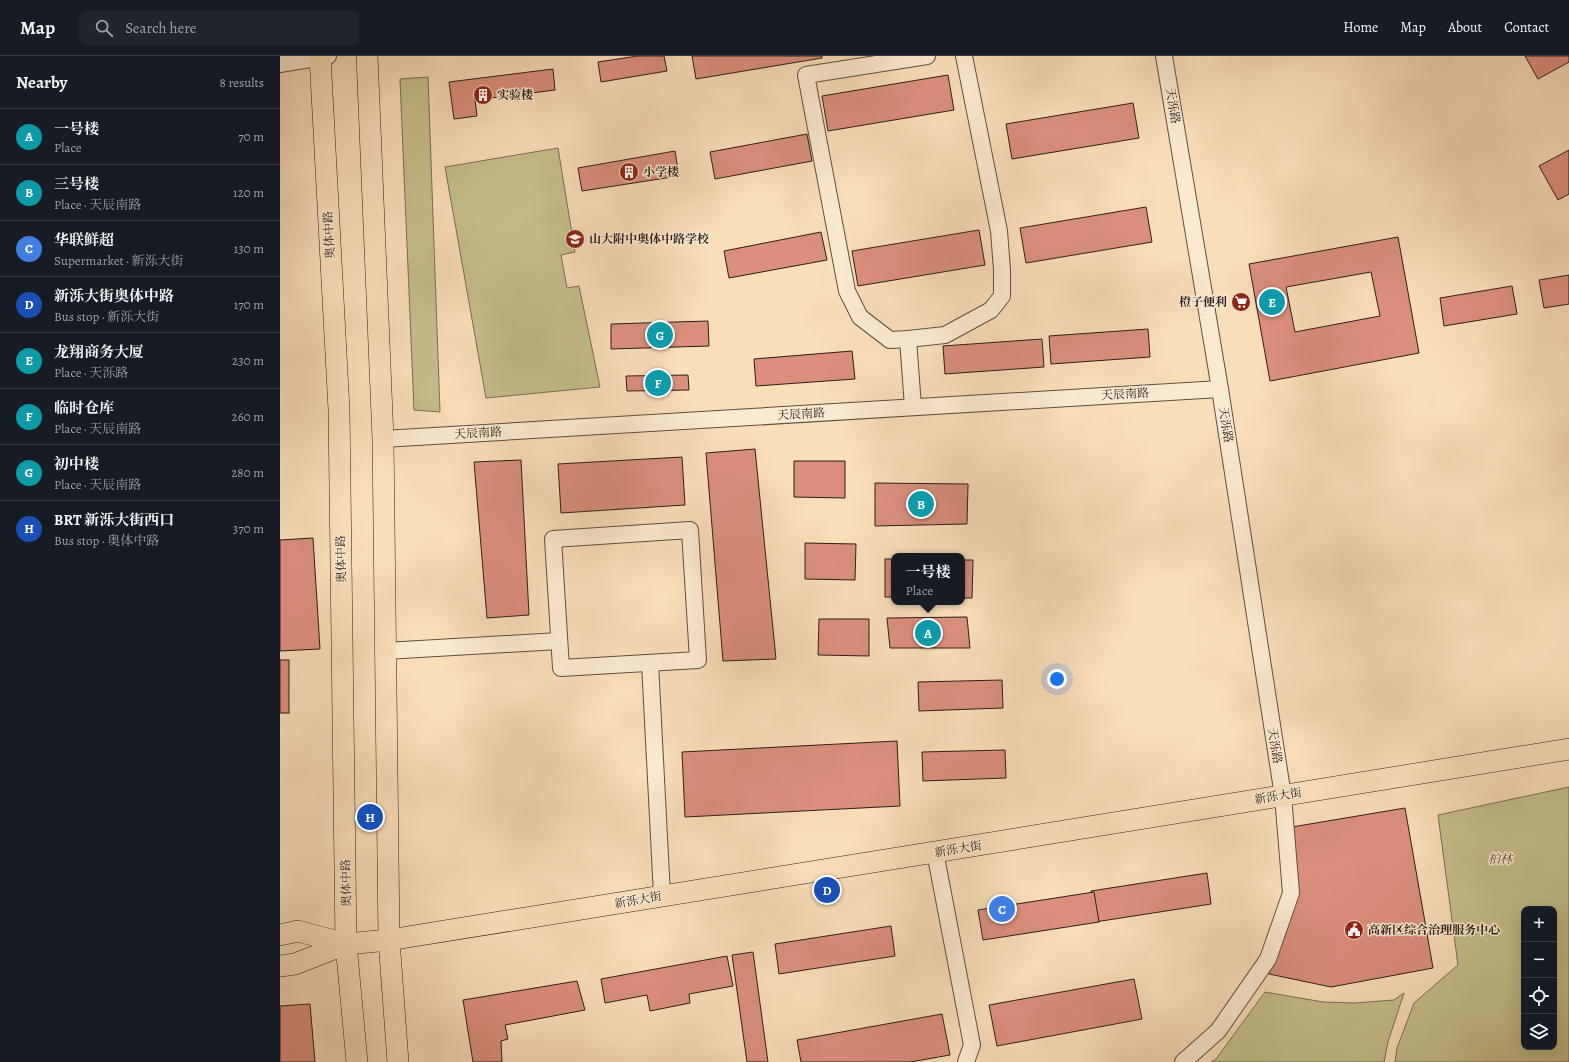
<!DOCTYPE html>
<meta charset="utf-8">
<style>
body{margin:0;font-family:Alegreya,"Noto Serif SC",serif;background:#20242c;color:#f1f3f6}
.controls{position:absolute;right:12px;bottom:12px;display:grid;overflow:hidden;border-radius:8px;box-shadow:0 4px 16px #0002}
.controls button{width:36px;height:36px;display:grid;place-items:center;padding:0;border:0;border-bottom:1px solid #363941;background:#171b24;color:#f1f3f6;font:20px sans-serif}
.you{position:absolute;left:777px;top:623px;width:14px;height:14px;margin:-10px;border:3px solid #fff;border-radius:50%;background:#1a73e8;box-shadow:0 0 0 6px #1a73e833}
.badge{display:grid;place-items:center;width:26px;height:26px;border-radius:50%;background:#c59692;color:#fff;font-size:13px;font-weight:700}
.pin{position:absolute;translate:-50% -50%;border:2px solid #fff;box-shadow:0 1px 4px #0006}
.popup{position:absolute;left:611px;top:497px;width:74px;height:52px;box-sizing:border-box;display:grid;place-content:center;border-radius:8px;background:#171b24;filter:drop-shadow(0 1px 3px #0005);font-size:13px;white-space:nowrap;color:#9ea1a6}
.popup b{font-size:15px;color:#f1f3f6}
.popup::after{content:'';position:absolute;left:50%;top:100%;margin-left:-8px;border:8px solid transparent;border-top-color:#171b24}
.list{margin:0;padding:0;list-style:none}
h2{display:flex;justify-content:space-between;align-items:center;height:52px;margin:0;padding:0 16px;font-size:17px}
h2 small{font-size:13px;font-weight:400;color:#9ea1a6}
.list li{display:grid;grid-template-columns:26px 1fr auto;gap:12px;align-items:center;box-sizing:border-box;height:56px;padding:0 16px;border-top:1px solid #363941}
.list b{display:block;font-size:15px;white-space:nowrap}
.list p{margin:0;font-size:13px;white-space:nowrap;color:#9ea1a6}
.list em{font-size:13px;font-style:normal;color:#9ea1a6}
.icon{flex:none;width:22px;height:22px;fill:none;stroke:currentColor;stroke-width:2;stroke-linecap:round;stroke-linejoin:round}
.map{position:relative;flex:none;width:1289px;height:1006px;overflow:hidden}
header{display:flex;align-items:center;gap:24px;box-sizing:border-box;height:56px;padding:0 20px;background:#171b24;border-bottom:1px solid #363941}
header strong{font-size:19px}
nav{display:flex;gap:22px;margin-inline-start:auto;font-size:14px}
.search{width:280px;height:36px;background:#20242c;display:flex;align-items:center;gap:10px;box-sizing:border-box;padding:0 14px;border-radius:8px;color:#9ea1a6;font-size:15px}
main{display:flex}
aside{flex:1;background:#171b24}
.map>svg:first-child{display:block}
.green{fill:#c4bf8b;stroke:#786f52;fill-rule:evenodd}
.building{fill:#dc8f7f;stroke:#2b1f19;fill-rule:evenodd}
.lines{fill:none;stroke-linecap:round;stroke-linejoin:round}
.minor-casing{stroke:#5e4f41;stroke-width:18}
.major-casing{stroke:#2b1f19;stroke-width:22}
.minor{stroke:#fbead2;stroke-width:16}
.major{stroke:#f9deba;stroke-width:21}
.labels{text-anchor:middle;dominant-baseline:central;stroke-width:3;stroke-linejoin:round;paint-order:stroke}
.poi-label{font-size:12px;font-weight:bold;fill:#2b1f19;stroke:#fbead2;text-anchor:start}
.street-label{font-size:12px;fill:#2b1f19;stroke:#fbead2}
.park-label{font-size:12px;font-style:italic;fill:#594f3b;stroke:#fbead2}
</style>
<header>
<strong>Map</strong>
<div class="search"><svg class="icon" aria-label="search" viewBox="0 0 24 24"><circle cx="10" cy="10" r="6"/><path d="M15 15l6 6"/></svg>Search here</div>
<nav><a>Home</a><a>Map</a><a>About</a><a>Contact</a></nav>
</header>
<main>
<aside>
<h2>Nearby<small>8 results</small></h2>
<ul class="list">
<li><span class="badge" style="background:#0f9aa8">A</span><div><b>一号楼</b><p>Place</p></div><em>70 m</em></li>
<li><span class="badge" style="background:#0f9aa8">B</span><div><b>三号楼</b><p>Place · 天辰南路</p></div><em>120 m</em></li>
<li><span class="badge" style="background:#3f7fe0">C</span><div><b>华联鲜超</b><p>Supermarket · 新泺大街</p></div><em>130 m</em></li>
<li><span class="badge" style="background:#1a4fb4">D</span><div><b>新泺大街奥体中路</b><p>Bus stop · 新泺大街</p></div><em>170 m</em></li>
<li><span class="badge" style="background:#0f9aa8">E</span><div><b>龙翔商务大厦</b><p>Place · 天泺路</p></div><em>230 m</em></li>
<li><span class="badge" style="background:#0f9aa8">F</span><div><b>临时仓库</b><p>Place · 天辰南路</p></div><em>260 m</em></li>
<li><span class="badge" style="background:#0f9aa8">G</span><div><b>初中楼</b><p>Place · 天辰南路</p></div><em>280 m</em></li>
<li><span class="badge" style="background:#1a4fb4">H</span><div><b>BRT 新泺大街西口</b><p>Bus stop · 奥体中路</p></div><em>370 m</em></li>
</ul>
</aside>
<div class="map">
<svg width="1289" height="1006" viewBox="0 0 1289 1006">
<rect width="100%" height="100%" fill="#f9deba"/>
<filter id="stains"><feTurbulence type="fractalNoise" baseFrequency=".005" numOctaves="4"/><feColorMatrix values="0 0 0 0 .2 0 0 0 0 .09 0 0 0 0 .02 0 0 0 .5 -.17"/></filter>
<radialGradient id="worn" r=".72"><stop offset=".6" stop-color="#630" stop-opacity="0"/><stop offset="1" stop-color="#630" stop-opacity=".3"/></radialGradient>
<g class="green">
<path d="M148,21L160,356L134,354L120,23Z"/>
<path d="M278,92L295,196L281,199L287,232L299,230L320,331L206,342L165,111Z"/>
<path d="M1289,731V1006H1115L1117,992L1134,947L1178,909L1158,759ZM1244,853H1274V991H1244Z"/>
<path d="M985,936L1043,946L1075,947L1114,944L1124,937L1108,986L1104,1006H931L936,1003Z"/>
</g>
<g class="building">
<path d="M358,0H384L387,15L321,26L318,6Z"/>
<path d="M412,0H542V2L416,23Z"/>
<path d="M1245,0H1289V6L1258,23Z"/>
<path d="M273,13L275,34L195,44L197,60L174,63L169,26Z"/>
<path d="M668,19L674,54L548,75L542,40Z"/>
<path d="M853,47L859,82L732,103L726,68Z"/>
<path d="M527,78L532,105L435,123L430,96Z"/>
<path d="M1289,94V138L1278,144L1259,110Z"/>
<path d="M395,95L399,120L302,135L298,112Z"/>
<path d="M866,151L872,186L746,207L740,172Z"/>
<path d="M699,174L705,209L578,230L572,195Z"/>
<path d="M541,176L547,204L449,222L444,195Z"/>
<path d="M1118,181L1139,297L990,325L969,208ZM1091,216L1100,260L1015,276L1006,231Z"/>
<path d="M1289,219V248L1264,252L1259,224Z"/>
<path d="M1232,230L1237,258L1164,270L1160,242Z"/>
<path d="M428,265L429,290L331,293V268Z"/>
<path d="M868,273L870,301L771,308L769,280Z"/>
<path d="M762,283L764,311L665,318L663,290Z"/>
<path d="M572,295L575,323L476,330L474,303Z"/>
<path d="M408,319L409,334L347,335L346,320Z"/>
<path d="M475,393L496,603L443,605L426,397Z"/>
<path d="M402,401L405,449L281,457L278,408Z"/>
<path d="M241,404L249,559L207,562L194,406Z"/>
<path d="M514,405H565V442L514,441Z"/>
<path d="M595,427L688,428L687,468L595,470Z"/>
<path d="M33,482L40,593L0,595V484Z"/>
<path d="M525,487L576,488L575,524L525,523Z"/>
<rect x="605" y="503" width="9" height="38"/>
<path d="M682,504H693L692,542H682Z"/>
<path d="M687,561L690,592H610L607,562Z"/>
<path d="M539,563H589V600L538,599Z"/>
<rect x="0" y="604" width="9" height="53"/>
<path d="M722,624L723,652L639,655L638,626Z"/>
<path d="M617,685L620,750L405,761L402,696Z"/>
<path d="M725,694L726,722L643,725L642,696Z"/>
<path d="M1125,752L1153,912L1051,931L989,918L1013,837L1012,771Z"/>
<path d="M927,817L931,848L815,866L811,835Z"/>
<path d="M814,836L819,866L703,884L698,854Z"/>
<path d="M611,870L615,900L499,918L495,888Z"/>
<path d="M473,896L488,1006H467L452,899Z"/>
<path d="M447,900L453,930L409,938L410,947L370,955L367,939L325,947L321,923Z"/>
<path d="M854,923L862,963L717,990L709,949Z"/>
<path d="M297,925L305,954L225,969L228,983L221,985L222,1006H193L183,944Z"/>
<path d="M30,948L35,1006H0V950Z"/>
<path d="M662,958L670,999L630,1006H521L517,984Z"/>
</g>
<g class="lines">
<defs>
<g id="minor">
<path d="M647,0L526,19L567,235L580,261L610,284L628,283L665,279L711,254L722,240V214L719,175L684,0"/>
<path d="M884,0L940,333L1003,740L1011,837L988,903L938,975L903,1006"/>
<path d="M0,8L48,0"/>
<path d="M628,283L633,351"/>
<path d="M103,383L940,333"/>
<path d="M410,474L418,604L281,612L273,483Z"/>
<path d="M105,595L279,585"/>
<path d="M370,607L382,839"/>
<path d="M655,796L692,989L686,1006"/>
</g>
<g id="major">
<path d="M40,0L59,354L66,888L77,1006"/>
<path d="M87,0L103,383L109,884L118,1006"/>
<path d="M0,879L18,875L66,888"/>
<path d="M0,910L15,908L66,888L109,884C502,821 896,757 1289,693"/>
</g>
</defs>
<use href="#minor" class="minor-casing"/>
<use href="#major" class="major-casing"/>
<use href="#minor" class="minor"/>
<use href="#major" class="major"/>
</g>
<defs>
<symbol id="building-disc" viewBox="-11 -11 22 22"><circle r="9.5" fill="#8f2418" stroke="#fbead2"/><path d="M-4-6H4V6H1V3H-1V6H-4ZM-2.5-4.3h1.7v1.8h-1.7ZM.8-4.3h1.7v1.8H.8ZM-2.5-1h1.7V.8h-1.7ZM.8-1h1.7V.8H.8Z" fill="#fff"/></symbol>
<symbol id="school-disc" viewBox="-11 -11 22 22"><circle r="9.5" fill="#8f2418" stroke="#fbead2"/><path d="M0-5L7-2L0 1L-7-2ZM-4 1L0 2.5L4 1V4Q0 6-4 4Z" fill="#fff"/></symbol>
<symbol id="supermarket-disc" viewBox="-11 -11 22 22"><circle r="9.5" fill="#8f2418" stroke="#fbead2"/><path d="M-6-5.5h2.5l.6 2H6L4.5 2H-2.5L-4.4-4H-6ZM-1.5 3.2a1.3 1.3 0 1 0 .1 0ZM3 3.2a1.3 1.3 0 1 0 .1 0Z" fill="#fff"/></symbol>
<symbol id="civic-disc" viewBox="-11 -11 22 22"><circle r="9.5" fill="#8f2418" stroke="#fbead2"/><path d="M-.6-6.5H3V-4.5H.6V-3L4-1V1h2V6H-6V1h2V-1L-.6-3ZM-1.2 2.5V6h2.4V2.5Z" fill="#fff"/></symbol>
</defs>
<g fill-rule="evenodd">
<use href="#building-disc" x="192" y="28" width="22" height="22"/>
<use href="#building-disc" x="338" y="105" width="22" height="22"/>
<use href="#school-disc" x="284" y="172" width="22" height="22"/>
<use href="#supermarket-disc" x="950" y="235" width="22" height="22"/>
<use href="#civic-disc" x="1063" y="863" width="22" height="22"/>
</g>
<g class="labels">
<g class="poi-label">
<text x="217" y="39">实验楼</text>
<text x="363" y="116">小学楼</text>
<text x="309" y="183">山大附中奥体中路学校</text>
<text x="947" y="246" text-anchor="end">橙子便利</text>
<text x="1088" y="874">高新区综合治理服务中心</text>
</g>
<g class="street-label">
<text transform="translate(893 50) rotate(81)">天泺路</text>
<text transform="translate(49 179) rotate(-93)">奥体中路</text>
<text transform="translate(845 338) rotate(-3)">天辰南路</text>
<text transform="translate(521 358) rotate(-3)">天辰南路</text>
<text transform="translate(946 369) rotate(81)">天泺路</text>
<text transform="translate(198 377) rotate(-3)">天辰南路</text>
<text transform="translate(61 503) rotate(-91)">奥体中路</text>
<text transform="translate(995 690) rotate(81)">天泺路</text>
<text transform="translate(998 740) rotate(-9)">新泺大街</text>
<text transform="translate(678 793) rotate(-9)">新泺大街</text>
<text transform="translate(66 827) rotate(-91)">奥体中路</text>
<text transform="translate(358 844) rotate(-10)">新泺大街</text>
</g>
<g class="park-label">
<text x="1220" y="803">柏林</text>
</g>
</g>
<rect width="100%" height="100%" filter="url(#stains)"/>
<rect width="100%" height="100%" fill="url(#worn)"/>
</svg>
<div class="controls">
<button>+</button>
<button>−</button>
<button><svg class="icon" aria-label="locate" viewBox="0 0 24 24"><circle cx="12" cy="12" r="6"/><path d="M12 2v4M12 18v4M2 12h4M18 12h4"/></svg></button>
<button><svg class="icon" aria-label="layers" viewBox="0 0 24 24"><path d="M12 4l9 5-9 5-9-5zM3 14l9 5 9-5"/></svg></button>
</div>
<div class="you"></div>
<div class="pin badge" style="left:648px;top:577px;background:#0f9aa8">A</div>
<div class="popup"><b>一号楼</b>Place</div>
<div class="pin badge" style="left:641px;top:448px;background:#0f9aa8">B</div>
<div class="pin badge" style="left:722px;top:853px;background:#3f7fe0">C</div>
<div class="pin badge" style="left:547px;top:834px;background:#1a4fb4">D</div>
<div class="pin badge" style="left:992px;top:246px;background:#0f9aa8">E</div>
<div class="pin badge" style="left:378px;top:327px;background:#0f9aa8">F</div>
<div class="pin badge" style="left:380px;top:279px;background:#0f9aa8">G</div>
<div class="pin badge" style="left:90px;top:761px;background:#1a4fb4">H</div>
</div>
</main>
